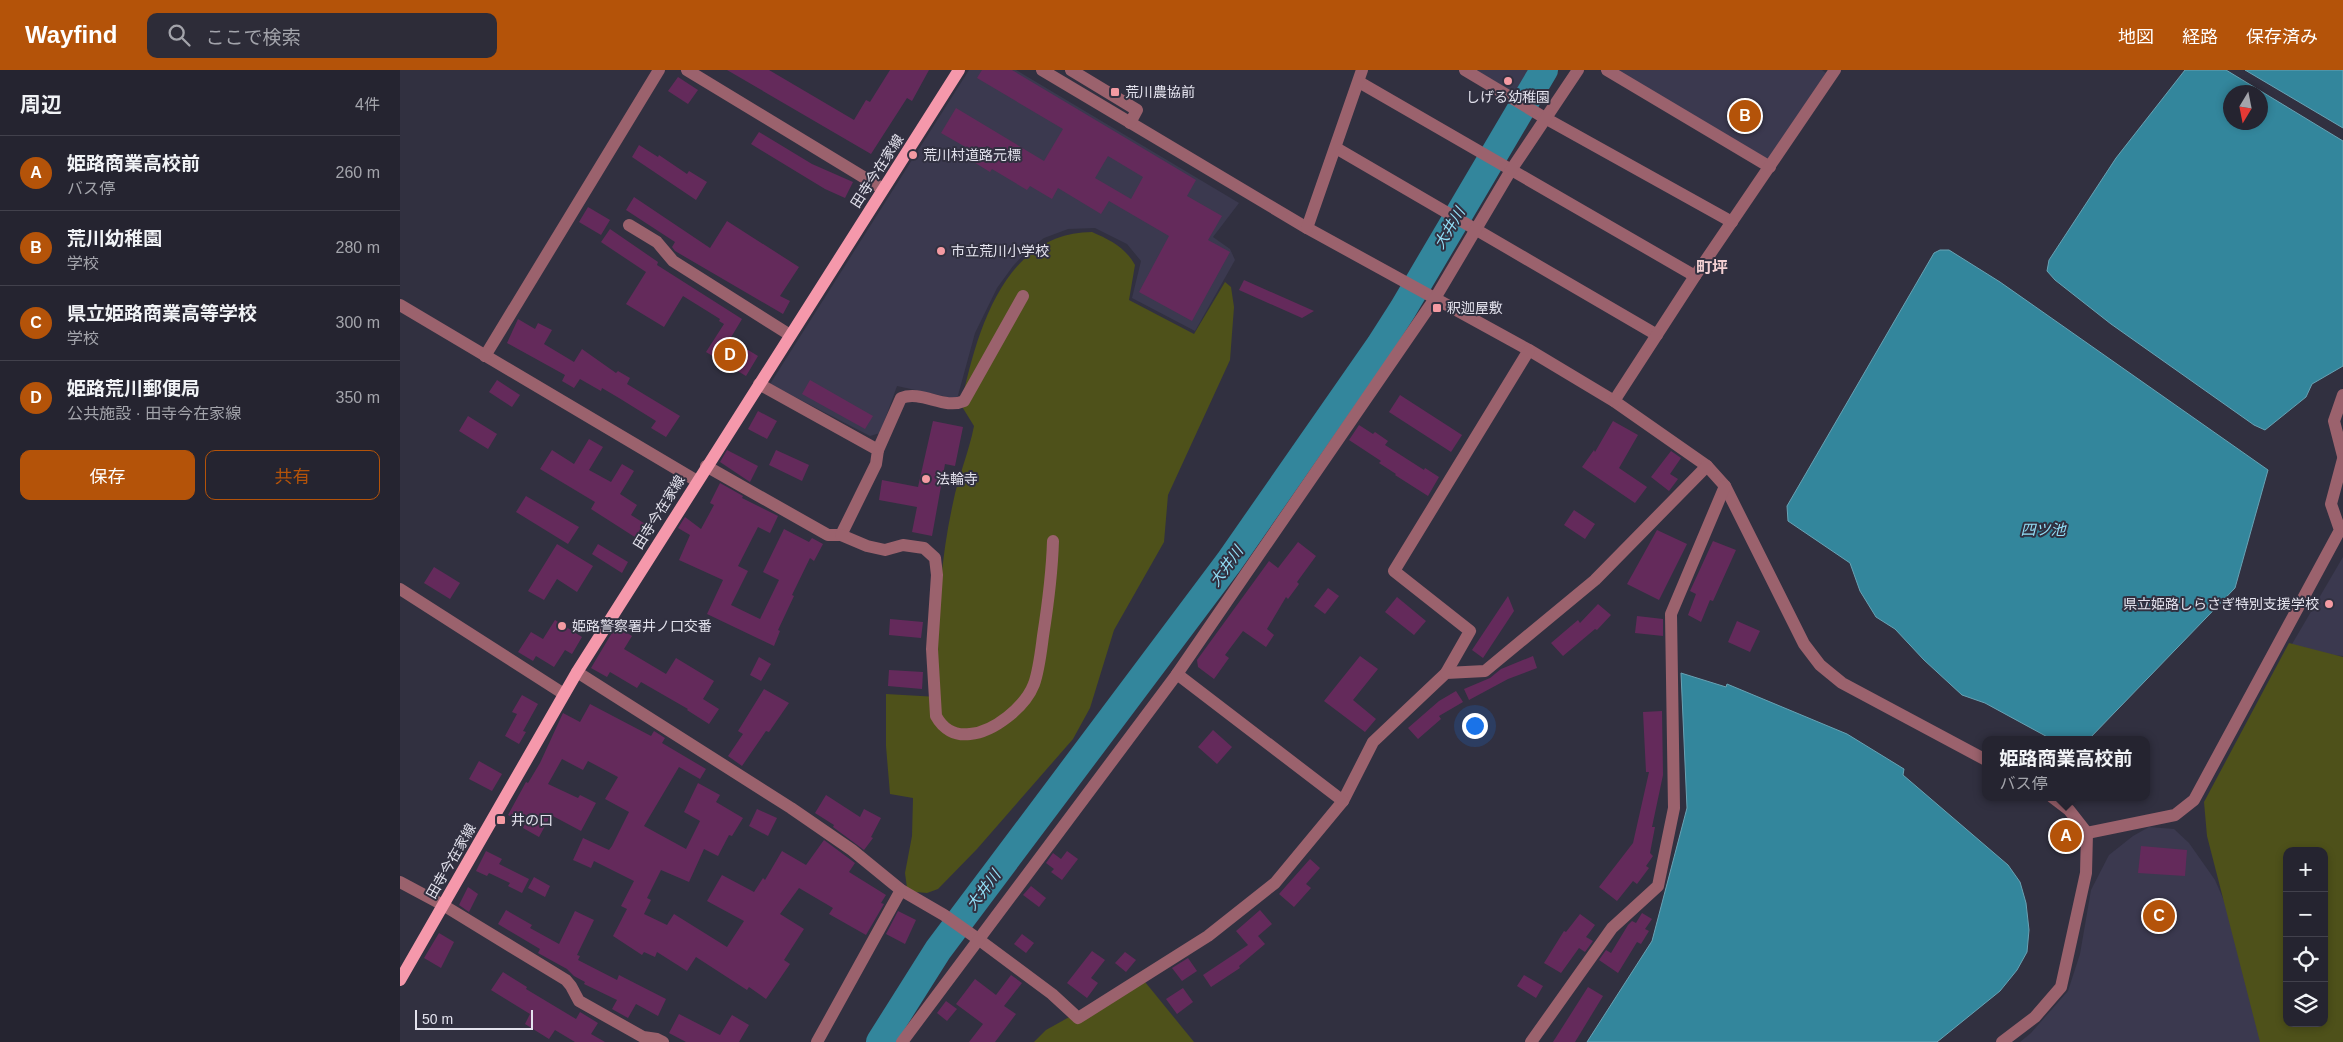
<!DOCTYPE html>
<html lang="ja">
<meta charset="utf-8">
<style>
body{margin:0;font-family:Arial,"Noto Sans JP",sans-serif;background:#2d2c38;color:#f1f3f6}
.controls{position:absolute;right:15px;bottom:15px;display:grid;overflow:hidden;border-radius:10px;box-shadow:0 2px 8px #0003}
.controls button{width:45px;height:45px;display:grid;place-items:center;padding:0;border:0;border-bottom:1px solid #42414c;background:#252430;color:#f1f3f6;font:25px sans-serif}
.compass{position:absolute;left:1823px;top:15px;width:45px;height:45px;border-radius:50%;background:#252430;box-shadow:0 2px 8px #0003;rotate:190deg}
.scale{position:absolute;left:15px;bottom:12px;width:118px;box-sizing:border-box;padding-left:5px;border:2px solid #e3e2ed;border-top:0;font-size:14px;line-height:18px;white-space:nowrap;color:#e3e2ed;-webkit-text-stroke:4px #313040;paint-order:stroke}
.you{position:absolute;left:1074px;top:655px;width:18px;height:18px;margin:-12px;border:4px solid #fff;border-radius:50%;background:#1a73e8;box-shadow:0 0 0 8px #1a73e833}
.badge{display:grid;place-items:center;width:32px;height:32px;border-radius:50%;background:#b45309;color:#fff;font-size:16px;font-weight:700}
.pin{position:absolute;translate:-50% -50%;border:2px solid #fff;box-shadow:0 1px 5px #0006}
.popup{position:absolute;left:1582px;top:666px;width:168px;height:65px;box-sizing:border-box;display:grid;place-content:center;border-radius:10px;background:#252430;filter:drop-shadow(0 1px 4px #0005);font-size:16px;white-space:nowrap;color:#a3a4ab}
.popup b{font-size:19px;color:#f1f3f6}
.popup::after{content:'';position:absolute;left:50%;top:100%;margin-left:-10px;border:10px solid transparent;border-top-color:#252430}
.list{margin:0;padding:0;list-style:none}
h2{display:flex;justify-content:space-between;align-items:center;height:65px;margin:0;padding:0 20px;font-size:21px}
h2 small{font-size:16px;font-weight:400;color:#a3a4ab}
.list li{display:grid;grid-template-columns:32px 1fr auto;gap:15px;align-items:center;box-sizing:border-box;height:75px;padding:0 20px;border-top:1px solid #42414c}
.list b{display:block;font-size:19px;white-space:nowrap}
.list p{margin:0;font-size:16px;white-space:nowrap;color:#a3a4ab}
.list em{font-size:16px;font-style:normal;color:#a3a4ab}
.actions{display:flex;gap:10px;padding:15px 20px}
.actions a{flex:1;padding:11px 0;border:1px solid #b45309;border-radius:10px;text-align:center;font-size:18px;color:#b45309}
.actions .main{background:#b45309;color:#fff}
.icon{flex:none;width:28px;height:28px;fill:none;stroke:currentColor;stroke-width:2;stroke-linecap:round;stroke-linejoin:round}
.map{position:relative;flex:none;width:1943px;height:972px;overflow:hidden}
header{display:flex;align-items:center;gap:30px;box-sizing:border-box;height:70px;padding:0 25px;background:#b45309;color:#fff}
header strong{font-size:24px}
nav{display:flex;gap:28px;margin-inline-start:auto;font-size:18px}
.search{width:350px;height:45px;background:#2d2c38;display:flex;align-items:center;gap:12px;box-sizing:border-box;padding:0 18px;border-radius:10px;color:#a3a4ab;font-size:19px}
main{display:flex}
aside{flex:1;background:#252430}
.map>svg:first-child{display:block}
.built{fill:#3b394f}
.green{fill:#4e511a;fill-rule:evenodd}
.water{fill:#33869c;stroke:#68a2b4;fill-rule:evenodd}
.lines{fill:none;stroke-linecap:round;stroke-linejoin:round}
.river{stroke:#33869c;stroke-width:28}
.building{fill:#642a5b;fill-rule:evenodd}
.minor{stroke:#9b626d;stroke-width:12}
.major{stroke:#f598ab;stroke-width:12}
.poi-dot{fill:#f49aa2;stroke:#313040;stroke-width:2}
.labels{text-anchor:middle;dominant-baseline:central;stroke-width:4;stroke-linejoin:round;paint-order:stroke}
.poi-label{font-size:14px;fill:#e3e2ed;stroke:#313040;text-anchor:start}
.street-label{font-size:14px;fill:#e3e2ed;stroke:#313040}
.water-label{font-size:15px;font-style:italic;fill:#93dff7;stroke:#313040}
.quarter-label{font-size:16px;font-weight:bold;fill:#f4d1d3;stroke:#313040}
</style>
<header>
<strong>Wayfind</strong>
<div class="search"><svg class="icon" aria-label="search" viewBox="0 0 24 24"><circle cx="10" cy="10" r="6"/><path d="M15 15l6 6"/></svg>ここで検索</div>
<nav><a>地図</a><a>経路</a><a>保存済み</a></nav>
</header>
<main>
<aside>
<h2>周辺<small>4件</small></h2>
<ul class="list">
<li><span class="badge">A</span><div><b>姫路商業高校前</b><p>バス停</p></div><em>260 m</em></li>
<li><span class="badge">B</span><div><b>荒川幼稚園</b><p>学校</p></div><em>280 m</em></li>
<li><span class="badge">C</span><div><b>県立姫路商業高等学校</b><p>学校</p></div><em>300 m</em></li>
<li><span class="badge">D</span><div><b>姫路荒川郵便局</b><p>公共施設 · 田寺今在家線</p></div><em>350 m</em></li>
</ul>
<div class="actions"><a class="main">保存</a><a>共有</a></div>
</aside>
<div class="map">
<svg width="1943" height="972" viewBox="0 0 1943 972">
<rect width="100%" height="100%" fill="#313040"/>
<g class="built">
<path d="M569,0H616L839,133L813,167L830,179L835,190L795,261L732,228L741,191L727,174L695,158L668,159L644,168L629,179L613,196L597,218L575,263L557,329L497,316L480,363L470,366L370,314Z"/>
<path d="M1075,0H1129L1115,23Z"/>
<path d="M1213,0H1422L1426,3L1368,89Z"/>
<path d="M1943,487V586L1888,581Z"/>
<path d="M1749,757L1774,759L1789,773L1815,810L1842,872L1862,972H1620L1631,963L1668,921L1680,884L1691,820L1709,785L1733,766Z"/>
</g>
<g class="green">
<path d="M692,162C710,170 725,177 735,195L729,230L794,264L825,212L831,217L834,237L830,290L768,425L764,472L714,560L690,638L673,669L577,779L538,819L527,823L516,822L507,818L505,803L512,766L513,728L490,724L486,676V624L538,627C536,562 539,496 553,433C558,407 569,382 574,356L561,335C576,265 603,162 692,162Z"/>
<path d="M1889,573L1943,587V972H1860L1807,766L1804,732ZM1887,781H1924V953H1887Z"/>
<path d="M741,907L794,972H634L646,960Z"/>
</g>
<g class="water">
<path d="M1785,0H1826L1943,71V296L1912,314L1906,327L1865,360L1854,355L1711,254L1655,210L1647,201L1649,190L1716,88ZM1860,22V52H1830V22Z"/>
<path d="M1845,0H1943V58Z"/>
<path d="M1540,180H1549L1600,212L1868,400L1835,518L1688,670H1653L1585,633L1562,625L1524,590L1495,559L1476,547L1460,521L1450,493L1388,451L1387,436L1534,183Z"/>
<path d="M1281,603L1326,617L1327,614L1447,664L1504,699L1503,705L1608,795L1620,812L1626,833L1629,860L1627,882L1617,900L1600,921L1537,972H1187L1252,871L1287,738Z"/>
</g>
<g class="lines">
<path class="river" d="M480,972L538,880L829,492L980,275L1003,239L1144,0"/>
</g>
<g class="building">
<path d="M327,0H369L454,50L466,30L470,32L490,0H529L512,31L507,28L471,84Z"/>
<path d="M582,0H612L796,110L787,126L822,146L808,170L830,182L792,251L739,222L769,166L709,131L701,144L658,118L652,129L630,116L627,120L592,99L590,102L572,91L576,83L541,63L556,38L644,91L663,59L577,8ZM708,86L743,107L731,129L695,108Z"/>
<path d="M278,7L298,20L288,34L268,21Z"/>
<path d="M359,62L412,94L453,112L445,128L425,119L351,74Z"/>
<path d="M239,75L258,87L259,85L287,104L289,101L307,112L296,130L232,87Z"/>
<path d="M234,127L310,178L327,151L399,197L380,226L390,231L383,244L275,181L272,177L275,172L226,140Z"/>
<path d="M188,137L210,150L201,165L179,152Z"/>
<path d="M210,159L258,192L257,195L342,249L330,269L358,286L346,306L306,282L324,254L319,251L320,249L283,226L264,257L226,234L246,202L201,172Z"/>
<path d="M844,210L914,241L902,248L839,220Z"/>
<path d="M118,249L135,259L138,253L152,260L144,274L174,292L182,279L216,303L218,301L230,308L227,314L280,346L266,367L251,358L256,351L219,328L202,318L201,321L180,309L174,318L162,311L165,305L107,273Z"/>
<path d="M97,310L120,325L112,337L89,322Z"/>
<path d="M410,310L473,346L465,359L402,324Z"/>
<path d="M1000,325L1062,365L1051,382L989,342Z"/>
<path d="M358,341L377,351L367,369L348,359Z"/>
<path d="M68,346L97,364L88,379L59,361Z"/>
<path d="M533,351L563,357L555,396L545,394L532,466L512,462L517,437L479,430L482,410L518,417Z"/>
<path d="M1213,351L1238,365L1219,398L1247,417L1235,433L1182,397L1194,380L1195,382Z"/>
<path d="M959,355L973,364L975,362L988,371L985,375L1024,400L1025,398L1039,407L1028,426L995,405L996,404L979,393L981,391L949,370Z"/>
<path d="M189,369L203,377L189,400L211,412L222,394L234,401L220,424L237,435L231,445L250,457L241,471L191,439L195,432L140,399L152,380L174,394Z"/>
<path d="M327,380L358,396L350,412L320,392Z"/>
<path d="M376,380L409,395L402,411L369,395Z"/>
<path d="M1271,381L1281,388L1270,404L1278,409L1269,421L1251,407Z"/>
<path d="M320,413L343,426L342,428L378,446L370,463L358,457L338,496L348,501L331,535L360,549L379,510L363,502L384,459L409,472L412,468L423,474L414,491L410,488L392,525L394,526L378,560L380,561L374,576L307,544L323,510L279,490L290,465L278,458L285,447L301,459L314,435L310,433Z"/>
<path d="M126,426L179,457L168,474L116,442Z"/>
<path d="M1174,440L1195,454L1185,469L1164,455Z"/>
<path d="M1257,460L1287,474L1259,530L1227,514Z"/>
<path d="M1313,471L1336,480L1313,531L1310,530L1301,552L1288,545L1296,524L1290,521Z"/>
<path d="M898,472L916,486L897,512L899,514L888,529L886,527L867,559L874,565L866,577L843,561L825,585L829,588L814,609L798,597L797,590L869,491L878,498Z"/>
<path d="M157,474L193,496L177,522L157,509L144,530L128,521Z"/>
<path d="M198,474L228,492L222,503L192,484Z"/>
<path d="M34,497L60,513L50,529L24,513Z"/>
<path d="M928,518L939,526L925,544L914,536Z"/>
<path d="M1108,526L1114,541L1083,588L1072,580Z"/>
<path d="M997,527L1026,551L1014,565L985,542Z"/>
<path d="M1198,534L1211,545L1197,560L1195,559L1163,586L1151,573L1178,550L1180,553Z"/>
<path d="M1237,546L1263,549V566L1235,563Z"/>
<path d="M490,549L523,552L521,568L489,565Z"/>
<path d="M155,550L182,567L172,584L165,580L154,597L136,586L133,591L118,582L131,562L143,569Z"/>
<path d="M1337,551L1360,561L1350,582L1328,572Z"/>
<path d="M216,556L232,566L224,579L266,604L276,588L314,611L303,629L319,639L309,654L287,640L288,639L241,612L237,618L210,602L207,607L191,598Z"/>
<path d="M960,586L978,599L953,630L976,649L965,662L924,631Z"/>
<path d="M1133,586L1137,598L1108,609L1069,630L1064,619L1090,608L1101,599Z"/>
<path d="M359,587L371,594L361,611L350,605Z"/>
<path d="M489,600L523,602L522,619L488,616Z"/>
<path d="M364,619L389,633L369,662L366,661L342,696L328,686L343,664L338,661Z"/>
<path d="M1056,621L1063,632L1039,646L1041,649L1018,669L1008,658L1039,631Z"/>
<path d="M122,625L138,634L123,661L126,662L119,674L105,666L117,644L112,642Z"/>
<path d="M190,634L251,666L254,661L265,668L262,673L306,699L300,709L279,697L244,756L286,779L300,751L284,742L298,713L320,725L316,732L343,748L332,766L329,765L318,786L304,779L289,812L261,800L247,828L251,830L244,844L267,855L274,844L327,877L344,851L307,831L322,805L354,822L363,808L365,810L382,781L406,795L424,770L455,793L449,802L486,825L481,833L484,834L466,865L429,844L433,838L399,818L380,844L404,859L384,890L390,894L366,929L349,917L347,920L296,887L287,901L257,882L255,887L244,882L242,885L213,866L227,839L221,836L234,811L194,791L191,798L173,790L183,768L209,780L212,776L229,742L205,729L218,707L188,691L183,700L162,689L148,714L178,728L180,725L196,733L181,761L151,745L139,767L123,758L125,754L108,745L126,712L128,713L140,693L163,643L180,652Z"/>
<path d="M1262,641L1263,705L1252,757H1255L1250,783L1253,786L1246,796L1249,798L1237,814L1233,811L1217,831L1199,817L1233,773L1249,702H1246L1243,642Z"/>
<path d="M813,660L832,677L817,694L798,677Z"/>
<path d="M79,691L102,704L92,721L69,709Z"/>
<path d="M426,725L460,747L464,739L481,748L471,767L473,768L464,780L433,757L434,755L415,743Z"/>
<path d="M357,739L377,748L368,766L349,756Z"/>
<path d="M1741,776L1787,780L1785,806L1738,803Z"/>
<path d="M86,781L102,789L99,794L129,809L122,823L108,816L110,813L89,803L87,806L76,801Z"/>
<path d="M667,781L678,789L662,810L651,802L654,799L646,793L653,783L661,789Z"/>
<path d="M910,789L920,798L906,814L911,818L894,837L879,824Z"/>
<path d="M134,807L150,816L145,827L128,818Z"/>
<path d="M631,816L646,828L639,837L623,825Z"/>
<path d="M68,817L78,824L69,842L59,835Z"/>
<path d="M106,840L132,855L130,858L159,874L175,841L194,850L177,885L180,886L178,890L217,910L219,905L266,929L258,946L236,934L228,948L212,939L217,930L184,914L185,912L174,906L167,899L138,883L140,879L98,854Z"/>
<path d="M860,840L872,854L858,866L865,874L839,896L840,898L811,917L803,905L848,875L836,861Z"/>
<path d="M498,841L516,850L505,874L486,864Z"/>
<path d="M1242,843L1252,849L1245,859L1249,861L1241,874L1237,872L1218,903L1199,890L1206,880L1211,883L1228,855L1232,851L1236,853Z"/>
<path d="M1180,844L1195,855L1186,867L1193,871L1185,882L1179,878L1161,903L1144,893L1164,861L1166,862Z"/>
<path d="M39,863L54,872L41,898L24,888Z"/>
<path d="M622,864L634,873L626,883L614,874Z"/>
<path d="M692,881L705,890L691,908L698,913L687,928L667,913Z"/>
<path d="M725,882L736,890L726,902L715,893Z"/>
<path d="M788,888L797,901L782,911L772,898Z"/>
<path d="M103,902L127,917L126,919L176,949L180,942L198,953L191,964L205,972H175L155,960L149,969L125,954L130,944L91,920Z"/>
<path d="M611,905L622,913L604,936L616,944L595,972H569L583,954L556,934L575,909L596,925Z"/>
<path d="M1124,905L1143,916L1136,928L1117,916Z"/>
<path d="M1188,917L1203,926L1175,972H1153Z"/>
<path d="M783,918L793,932L777,944L766,929Z"/>
<path d="M546,931L557,939L547,951L537,943Z"/>
<path d="M279,944L320,965L332,945L349,955L339,972H286L269,963Z"/>
</g>
<g class="lines">
<g class="minor">
<path d="M287,0L483,119"/>
<path d="M642,0L907,158L1129,280L1214,331L1307,396L1325,416L1404,574L1420,595L1442,613L1586,690"/>
<path d="M671,0L737,40L730,53"/>
<path d="M1065,0L1145,48L1332,152"/>
<path d="M1207,0L1370,97"/>
<path d="M959,12L1295,206"/>
<path d="M936,78L1257,265"/>
<path d="M229,155L257,172L273,191L390,265"/>
<path d="M907,158L962,0"/>
<path d="M0,235L297,411"/>
<path d="M85,286L259,0"/>
<path d="M1943,325L1934,351L1943,386"/>
<path d="M1214,331L1295,206L1435,0"/>
<path d="M478,380L501,328C522,320 544,340 564,331L623,226"/>
<path d="M306,396L428,465H441L476,394L478,380L359,314"/>
<path d="M441,465L467,476L485,480L503,475L524,478L535,488L537,505L532,579L536,646C543,659 555,666 570,664C594,662 625,637 634,614C639,600 641,581 643,566C648,534 652,503 653,471"/>
<path d="M0,519L164,624"/>
<path d="M177,602L391,738L452,780L501,820L544,845L578,869L652,924L678,948L808,866L875,813L943,731L973,672L1046,603L1085,601L1195,510L1307,396"/>
<path d="M1046,603L1070,561L994,501L1129,280"/>
<path d="M777,604L943,731"/>
<path d="M1687,763L1775,745L1794,730L1940,460L1931,434L1943,389"/>
<path d="M0,812L43,835L166,910L171,916L179,931L243,967L257,969L263,972"/>
<path d="M417,972L501,820"/>
<path d="M502,972L777,604L1034,230L1111,100L1178,0"/>
<path d="M1131,972L1212,858L1258,816L1274,738L1271,544L1325,416"/>
<path d="M1602,972L1635,947L1661,917L1686,803L1687,763L1669,740L1652,727"/>
</g>
<path class="major" d="M0,910L177,602L559,0"/>
</g>
<g class="poi-dot">
<circle cx="1108" cy="11" r="5"/>
<rect x="710" y="17" width="10" height="10" rx="2.5"/>
<circle cx="513" cy="85" r="5"/>
<circle cx="541" cy="181" r="5"/>
<rect x="1032" y="233" width="10" height="10" rx="2.5"/>
<circle cx="526" cy="409" r="5"/>
<circle cx="1929" cy="534" r="5"/>
<circle cx="162" cy="556" r="5"/>
<rect x="96" y="745" width="10" height="10" rx="2.5"/>
</g>
<g class="labels">
<g class="poi-label">
<text x="725" y="22">荒川農協前</text>
<text x="1108" y="27" text-anchor="middle">しげる幼稚園</text>
<text x="523" y="85">荒川村道路元標</text>
<text x="551" y="181">市立荒川小学校</text>
<text x="1047" y="238">釈迦屋敷</text>
<text x="536" y="409">法輪寺</text>
<text x="1919" y="534" text-anchor="end">県立姫路しらさぎ特別支援学校</text>
<text x="172" y="556">姫路警察署井ノ口交番</text>
<text x="111" y="750">井の口</text>
</g>
<g class="street-label">
<text transform="translate(477 101) rotate(-57)">田寺今在家線</text>
<text transform="translate(259 442) rotate(-58)">田寺今在家線</text>
<text transform="translate(51 791) rotate(-60)">田寺今在家線</text>
</g>
<g class="water-label">
<text transform="translate(1049 158) rotate(-59)">大井川</text>
<text x="1643" y="459">四ツ池</text>
<text transform="translate(826 496) rotate(-54)">大井川</text>
<text transform="translate(583 820) rotate(-53)">大井川</text>
</g>
<g class="quarter-label">
<text x="1312" y="197">町坪</text>
</g>
</g>
</svg>
<div class="controls">
<button>+</button>
<button>−</button>
<button><svg class="icon" aria-label="locate" viewBox="0 0 24 24"><circle cx="12" cy="12" r="6"/><path d="M12 2v4M12 18v4M2 12h4M18 12h4"/></svg></button>
<button><svg class="icon" aria-label="layers" viewBox="0 0 24 24"><path d="M12 4l9 5-9 5-9-5zM3 14l9 5 9-5"/></svg></button>
</div>
<svg class="compass" viewBox="-18 -18 36 36"><path d="M0-13l5 13h-10z" fill="#e53935"/><path d="M0 13l5-13h-10z" fill="#a3a4ab"/></svg>
<div class="scale">50 m</div>
<div class="you"></div>
<div class="pin badge" style="left:1666px;top:766px">A</div>
<div class="popup"><b>姫路商業高校前</b>バス停</div>
<div class="pin badge" style="left:1345px;top:46px">B</div>
<div class="pin badge" style="left:1759px;top:846px">C</div>
<div class="pin badge" style="left:330px;top:285px">D</div>
</div>
</main>
